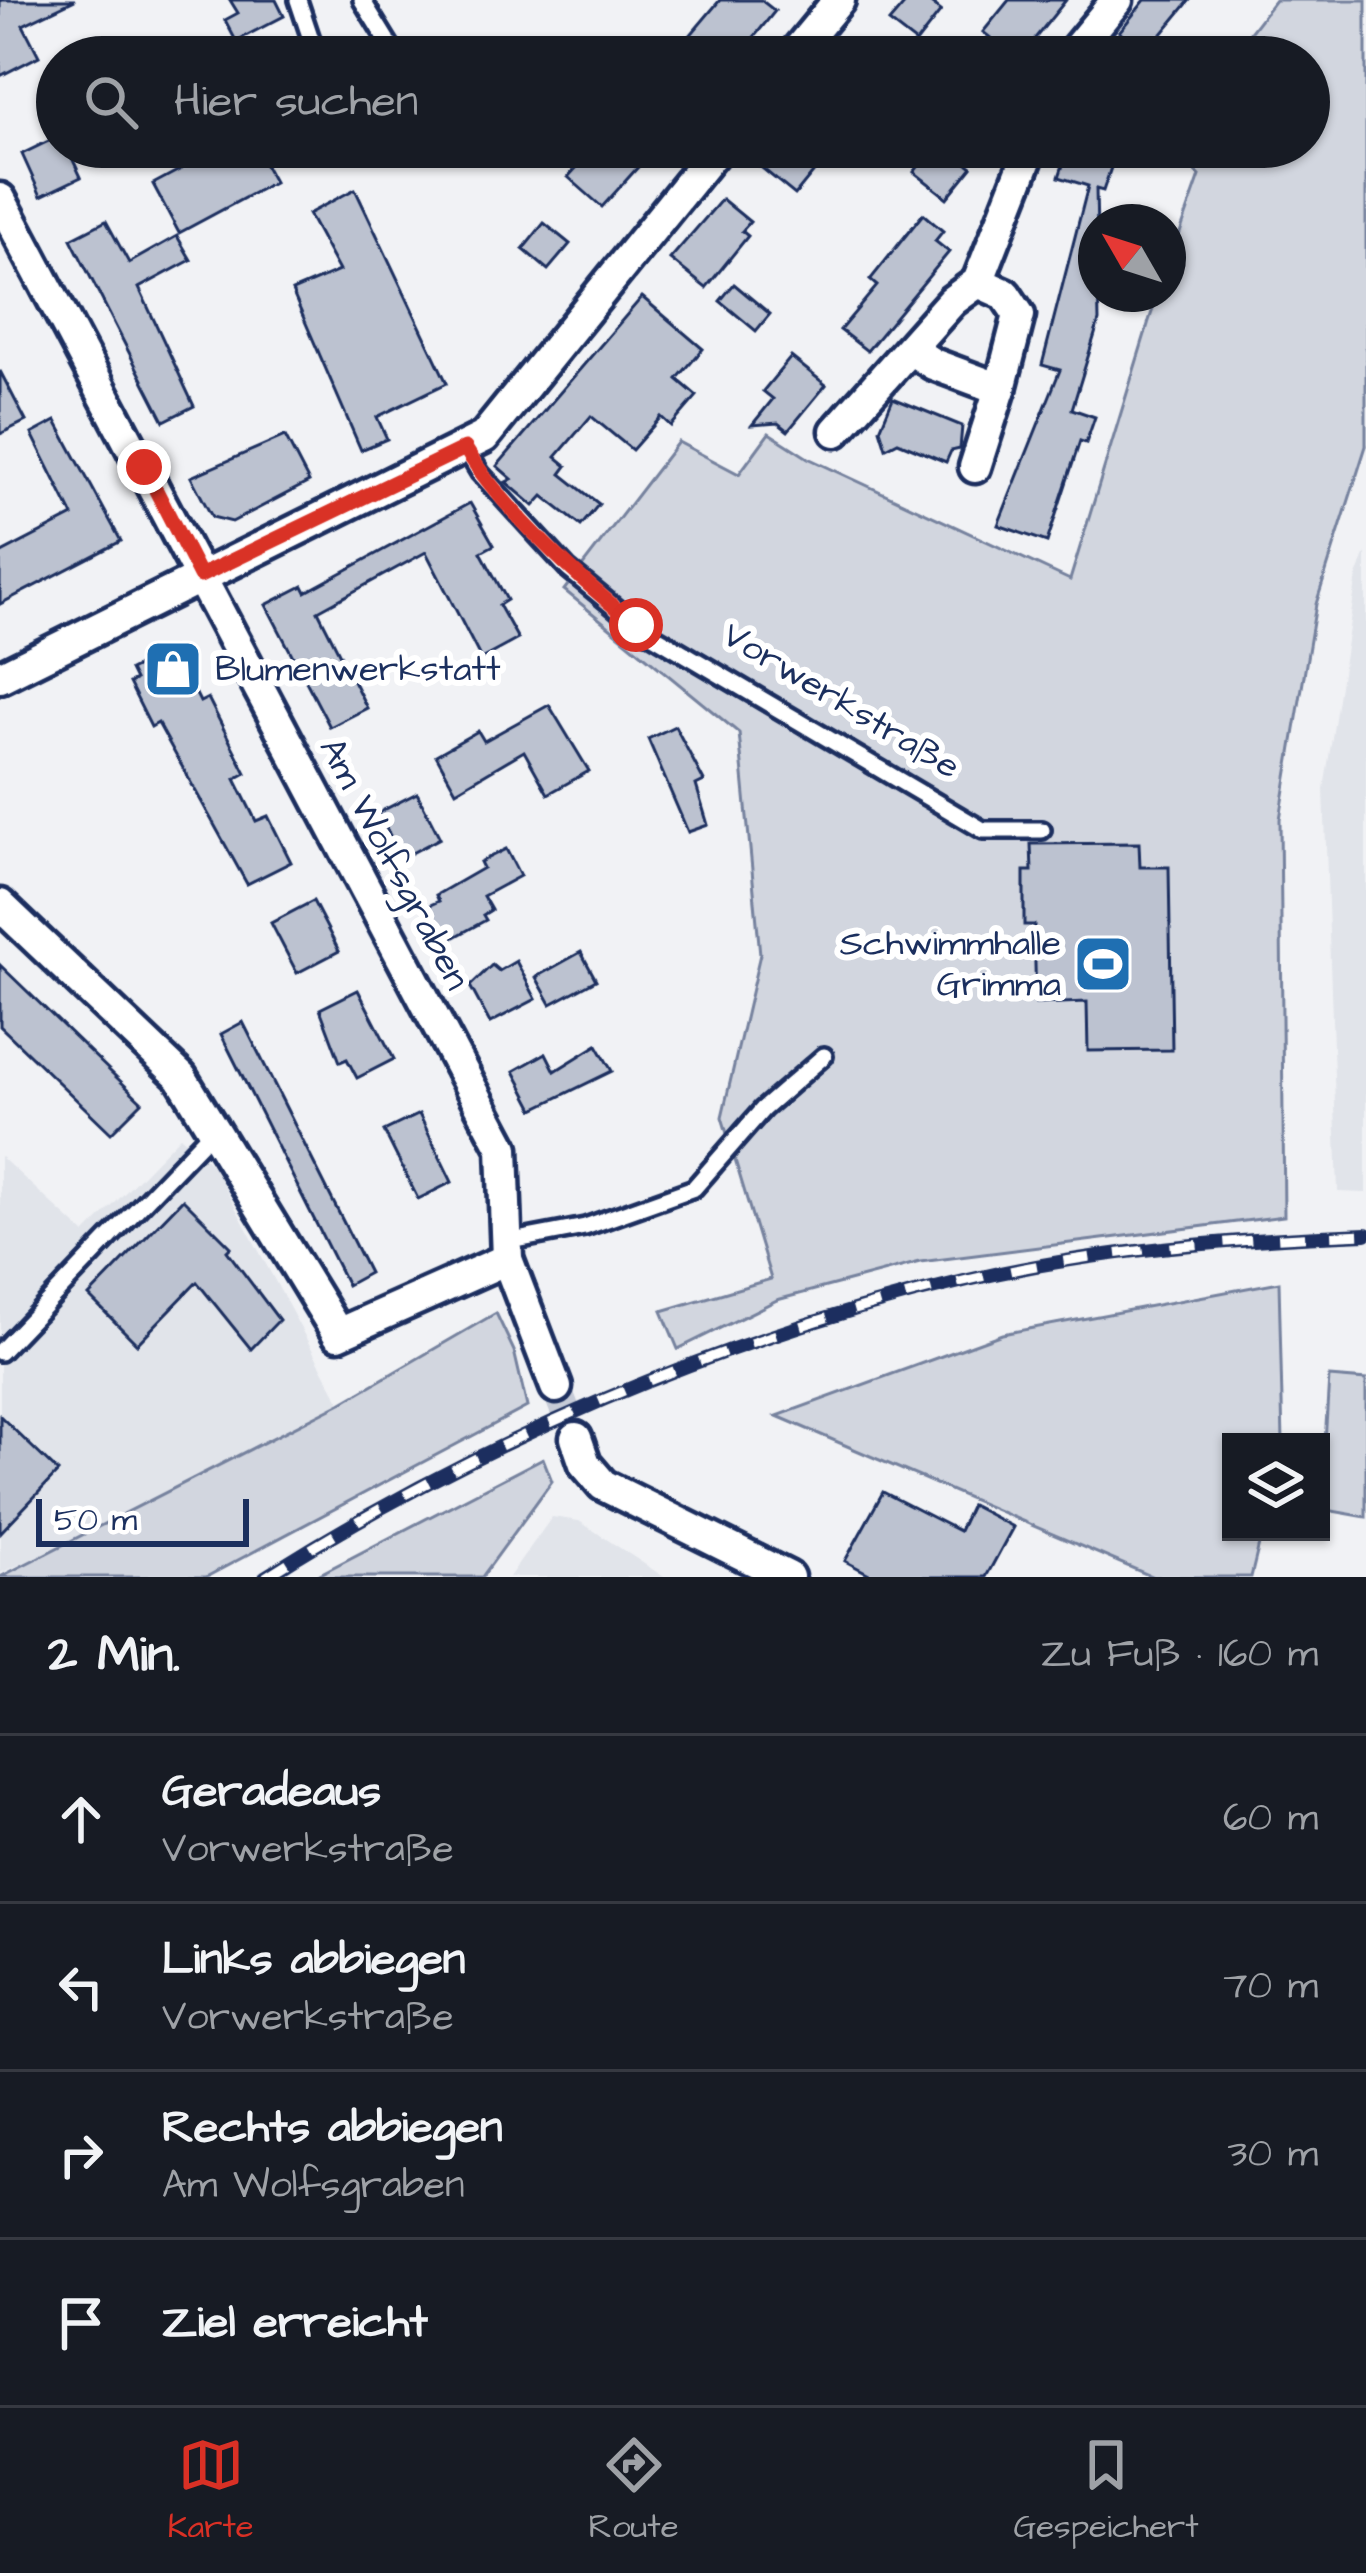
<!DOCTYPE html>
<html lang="de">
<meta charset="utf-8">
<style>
body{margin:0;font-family:"Architects Daughter",sans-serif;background:#20242c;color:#f1f3f6}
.controls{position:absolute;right:36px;bottom:36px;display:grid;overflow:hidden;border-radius:0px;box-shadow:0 3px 9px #0004}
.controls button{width:108px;height:108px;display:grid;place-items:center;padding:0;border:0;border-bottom:3px solid #363941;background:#171b24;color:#f1f3f6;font:60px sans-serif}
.compass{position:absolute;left:1078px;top:204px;width:108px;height:108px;border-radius:50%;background:#171b24;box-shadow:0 3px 9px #0004;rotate:309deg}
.scale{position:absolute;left:36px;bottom:30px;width:213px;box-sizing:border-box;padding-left:12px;border:6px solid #1b2f5e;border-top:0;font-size:33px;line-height:42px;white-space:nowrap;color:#1b2f5e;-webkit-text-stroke:9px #fff;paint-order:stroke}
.stop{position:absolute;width:36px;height:36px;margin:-27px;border:9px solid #d93025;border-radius:50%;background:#fff}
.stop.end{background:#d93025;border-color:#fff;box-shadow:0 3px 12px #0008}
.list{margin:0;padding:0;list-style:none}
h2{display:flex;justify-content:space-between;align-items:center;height:156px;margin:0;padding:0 48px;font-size:51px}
h2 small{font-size:39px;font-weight:400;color:#9ea1a6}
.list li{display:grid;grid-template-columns:78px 1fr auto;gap:36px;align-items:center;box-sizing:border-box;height:168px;padding:0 48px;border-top:3px solid #363941}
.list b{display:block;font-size:45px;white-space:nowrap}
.list p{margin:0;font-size:39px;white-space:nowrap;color:#9ea1a6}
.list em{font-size:39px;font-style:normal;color:#9ea1a6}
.icon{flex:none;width:66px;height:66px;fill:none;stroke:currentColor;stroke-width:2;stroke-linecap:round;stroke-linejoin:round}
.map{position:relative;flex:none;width:1366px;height:1577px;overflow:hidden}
.search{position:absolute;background:#171b24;box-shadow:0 3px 9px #0004;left:36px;right:36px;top:36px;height:132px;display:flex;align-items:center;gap:30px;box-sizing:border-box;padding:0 42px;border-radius:66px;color:#9ea1a6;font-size:45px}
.sheet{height:828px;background:#171b24}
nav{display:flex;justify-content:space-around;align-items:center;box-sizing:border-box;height:168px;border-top:3px solid #363941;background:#171b24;font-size:33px;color:#9ea1a6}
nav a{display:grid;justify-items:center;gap:6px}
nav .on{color:#d93025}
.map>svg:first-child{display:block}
.built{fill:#e1e4ea}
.green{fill:#d2d6df;stroke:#76829e;stroke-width:3}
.building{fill:#bcc2d0;stroke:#1b2f5e;stroke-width:3}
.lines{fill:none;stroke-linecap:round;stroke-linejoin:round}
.minor-tunnel{stroke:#c6cbd7;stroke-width:30;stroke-dasharray:30 15;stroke-linecap:butt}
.service-casing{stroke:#1b2f5e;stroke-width:24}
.minor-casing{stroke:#1b2f5e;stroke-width:39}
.service{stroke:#fff;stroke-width:15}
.minor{stroke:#fff;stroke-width:30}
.rail-casing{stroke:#1b2f5e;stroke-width:14}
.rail{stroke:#fff;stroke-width:9;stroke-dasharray:27;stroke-linecap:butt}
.route{stroke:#d93025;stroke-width:15}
.labels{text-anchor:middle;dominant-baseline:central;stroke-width:12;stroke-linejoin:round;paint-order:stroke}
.poi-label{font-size:36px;fill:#1b2f5e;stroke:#fff;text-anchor:start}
.street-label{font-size:36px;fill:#1b2f5e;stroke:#fff}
</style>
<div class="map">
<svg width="1366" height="1577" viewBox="0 0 1366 1577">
<rect width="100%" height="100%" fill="#f1f2f5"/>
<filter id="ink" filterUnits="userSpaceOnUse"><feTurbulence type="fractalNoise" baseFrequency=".00833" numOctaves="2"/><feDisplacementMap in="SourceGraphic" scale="24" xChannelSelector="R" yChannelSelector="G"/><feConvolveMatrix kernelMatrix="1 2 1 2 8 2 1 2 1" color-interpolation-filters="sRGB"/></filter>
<g filter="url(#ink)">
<g class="built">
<path d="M1366,553V1193L1338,1192L1324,789L1357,576Z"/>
<path d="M180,1136L213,1166L341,1403L73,1542L0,1573V1156L85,1234Z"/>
<path d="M552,1517L579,1521L664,1577H509Z"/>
</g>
<g class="green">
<path d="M1275,0H1366V446L1316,604L1280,819L1284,1216L920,1262L777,1300L678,1349L662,1311L771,1279L722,1117L760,954L739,733L564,590L678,442L739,474L769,433L808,458L1070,580L1149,321L1158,294H1168V267L1200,176L1169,147H1309V57H1231Z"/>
<path d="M1279,1282L1283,1442H1231V1532H1262L1251,1577H1153L777,1416L1002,1334Z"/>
<path d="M496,1313L514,1351L527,1407L206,1577H0L341,1403Z"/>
<path d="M1329,1377L1366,1380V1517L1321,1509Z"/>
<path d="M543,1458L552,1481L482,1577H314Z"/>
</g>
<g class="building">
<path d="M0,0H75L23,25L39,56L0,76Z"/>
<path d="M230,0H276L284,16L236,41L225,20L238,13Z"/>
<path d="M720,0H761L775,11L738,57H672Z"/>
<path d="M908,0H927L941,11L916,43L889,22Z"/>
<path d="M1009,0H1066L1020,57H978L992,39L983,32Z"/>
<path d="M1145,0H1190L1143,57H1110L1126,38L1119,32Z"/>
<path d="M57,137V147H67L81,177L41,196L22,154Z"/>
<path d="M222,147H255L274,182L179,233L153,184Z"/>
<path d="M595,147H616L638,167L602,207L568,177Z"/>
<path d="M771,147H834L795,195L757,164Z"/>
<path d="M934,147H946L972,167L947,198L914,172Z"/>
<path d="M1069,147H1118L1103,191L1096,189L1099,321L1072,409L1095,417L1086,443L1080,441L1047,542L998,525L1060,370L1042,365L1088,186L1059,177Z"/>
<path d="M355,189L447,383L377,417L387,439L361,450L292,291L339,271L308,214Z"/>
<path d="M722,199L750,222L742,231L748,236L706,288L670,259Z"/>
<path d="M923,214L943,231L935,241L949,252L867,351L840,330L877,286L870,280Z"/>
<path d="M106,221L129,263L177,236L191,260L139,288L194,406L164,421L71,239Z"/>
<path d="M544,223L570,244L548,270L523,249Z"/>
<path d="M734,284L770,314L756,331L720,301Z"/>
<path d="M642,297L703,349L677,379L697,396L671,426L661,417L632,450L591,416L556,457L567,466L561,474L599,504L581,526L543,496L534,506L506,482L512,479L497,466Z"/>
<path d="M791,357L826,385L788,431L778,423L752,425L773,399L763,391Z"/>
<path d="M0,371L26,421L0,434Z"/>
<path d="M893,398L962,426L960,449L951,451L946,462L898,442L886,448L880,429Z"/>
<path d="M56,421L121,541L0,604V554L73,516L32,434Z"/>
<path d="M285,436L309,482L232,522L212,517L191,477Z"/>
<path d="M470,503L494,545L481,552L507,600L499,605L518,639L481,659L426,552L318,611L367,708L330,727L266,605L303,586L306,592Z"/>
<path d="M173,648L200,702L208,698L246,773L235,779L256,821L268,816L291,862L247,884L158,723L151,727L129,683L135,680L130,670Z"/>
<path d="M549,705L589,771L548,794L524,751L456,791L436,755L478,731L484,741Z"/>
<path d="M675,726L704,781L696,785L708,825L688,832L648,739Z"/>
<path d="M417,793L440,838L402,858L378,813Z"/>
<path d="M1139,843L1140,867H1169L1172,1050L1088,1051L1087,1002L1036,1004L1034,925H1024V871H1032L1031,844Z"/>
<path d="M506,849L520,876L483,896L491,910L483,915L486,920L442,944L428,906L439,901L436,895L483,868L480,862Z"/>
<path d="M313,901L339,951L297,973L271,923Z"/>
<path d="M581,952L596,980L551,1004L536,977Z"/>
<path d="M516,961L536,999L490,1023L470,986L492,965L499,971Z"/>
<path d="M0,965L142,1102L111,1133L0,1026Z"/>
<path d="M358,990L394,1059L357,1078L347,1059L340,1062L320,1009Z"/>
<path d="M243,1022L369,1273L347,1285L221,1034Z"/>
<path d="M597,1045L612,1071L534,1109L514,1071L546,1053L555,1071Z"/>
<path d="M419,1114L452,1182L418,1199L384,1131Z"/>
<path d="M183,1199L231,1247L227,1251L279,1320L251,1349L197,1282L137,1344L89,1296Z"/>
<path d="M0,1416L58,1472L0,1533Z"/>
<path d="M883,1492L959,1531L971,1505L1013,1527L986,1577H875L845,1561Z"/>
</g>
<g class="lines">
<path class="minor-tunnel" d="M556,1387L576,1438"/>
<defs>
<g id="service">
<path d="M298,0L317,57"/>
<path d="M362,0L397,57"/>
<path d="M465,448L480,473L568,569L636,625L983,830H1042"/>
<path d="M506,1242L585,1227L694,1188L763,1109L824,1056"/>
<path d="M0,1352L214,1129"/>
</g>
<g id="minor">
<path d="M792,57L839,0"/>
<path d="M1070,57L1117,0"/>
<path d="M0,199L503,1148L507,1259L556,1387"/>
<path d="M910,349L933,364L1000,389L1019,315L1005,294L978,282"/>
<path d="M836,431L952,301L978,282L1031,147"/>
<path d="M975,467L1000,389"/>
<path d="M0,677L484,437L718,147"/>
<path d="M0,905L181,1077L338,1334L507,1259"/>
<path d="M576,1438L585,1464L603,1485L788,1577"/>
</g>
</defs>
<use href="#service" class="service-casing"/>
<use href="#minor" class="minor-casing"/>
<use href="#service" class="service"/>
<use href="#minor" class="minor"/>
<defs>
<path id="rail" d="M265,1577C478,1442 722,1337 968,1280C1096,1250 1235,1239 1366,1234"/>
</defs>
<use href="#rail" class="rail-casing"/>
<use href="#rail" class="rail"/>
</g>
</g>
<g class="lines" filter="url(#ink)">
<path class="route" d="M144,467L200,576L465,448C504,512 578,577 636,625"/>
</g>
<defs>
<symbol id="shop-square" viewBox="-11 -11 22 22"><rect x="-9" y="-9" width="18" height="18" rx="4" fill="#1f6fb2" stroke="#fff"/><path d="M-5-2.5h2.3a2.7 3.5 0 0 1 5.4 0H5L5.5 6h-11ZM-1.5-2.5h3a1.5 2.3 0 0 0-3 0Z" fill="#fff"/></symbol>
<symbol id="stadium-square" viewBox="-11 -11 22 22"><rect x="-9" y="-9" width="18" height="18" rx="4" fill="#1f6fb2" stroke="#fff"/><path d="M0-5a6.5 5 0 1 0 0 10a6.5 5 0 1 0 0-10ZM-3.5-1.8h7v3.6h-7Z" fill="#fff"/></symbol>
</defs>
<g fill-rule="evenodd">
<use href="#shop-square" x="140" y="636" width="66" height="66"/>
<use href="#stadium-square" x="1070" y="931" width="66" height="66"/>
</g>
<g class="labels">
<g class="poi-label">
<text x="215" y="669">Blumenwerkstatt</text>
<text x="1061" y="943" text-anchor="end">Schwimmhalle<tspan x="1061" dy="41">Grimma</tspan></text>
</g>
<g class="street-label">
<text transform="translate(841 701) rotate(31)">Vorwerkstraße</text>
<text transform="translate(394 864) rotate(62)">Am Wolfsgraben</text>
</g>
</g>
</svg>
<div class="controls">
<button><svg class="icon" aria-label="layers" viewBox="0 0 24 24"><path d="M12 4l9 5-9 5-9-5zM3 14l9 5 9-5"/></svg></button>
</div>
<svg class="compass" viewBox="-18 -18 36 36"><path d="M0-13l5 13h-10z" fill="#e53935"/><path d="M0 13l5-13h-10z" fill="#9ea1a6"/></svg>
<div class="scale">50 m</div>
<div class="stop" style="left:636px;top:625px"></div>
<div class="stop end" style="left:144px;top:467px"></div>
<div class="search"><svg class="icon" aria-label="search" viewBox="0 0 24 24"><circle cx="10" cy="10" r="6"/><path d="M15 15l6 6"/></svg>Hier suchen</div>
</div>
<section class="sheet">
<h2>2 Min.<small>Zu Fuß · 160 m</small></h2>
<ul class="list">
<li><svg class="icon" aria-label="ahead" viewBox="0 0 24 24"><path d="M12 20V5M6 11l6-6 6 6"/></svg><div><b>Geradeaus</b><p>Vorwerkstraße</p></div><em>60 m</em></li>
<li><svg class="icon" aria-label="left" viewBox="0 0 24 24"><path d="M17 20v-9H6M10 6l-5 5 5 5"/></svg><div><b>Links abbiegen</b><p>Vorwerkstraße</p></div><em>70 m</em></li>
<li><svg class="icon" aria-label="right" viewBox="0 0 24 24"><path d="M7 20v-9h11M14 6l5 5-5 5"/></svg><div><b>Rechts abbiegen</b><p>Am Wolfsgraben</p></div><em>30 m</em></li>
<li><svg class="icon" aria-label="arrive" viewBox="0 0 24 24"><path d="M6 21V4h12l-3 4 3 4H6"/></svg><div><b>Ziel erreicht</b></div></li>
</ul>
</section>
<nav>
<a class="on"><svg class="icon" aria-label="map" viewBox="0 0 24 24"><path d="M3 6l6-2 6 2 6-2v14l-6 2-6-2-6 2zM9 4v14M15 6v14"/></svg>Karte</a>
<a><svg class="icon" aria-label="directions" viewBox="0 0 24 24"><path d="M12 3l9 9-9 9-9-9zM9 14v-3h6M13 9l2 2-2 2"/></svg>Route</a>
<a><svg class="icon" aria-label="saved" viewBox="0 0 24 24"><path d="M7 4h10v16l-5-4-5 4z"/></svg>Gespeichert</a>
</nav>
